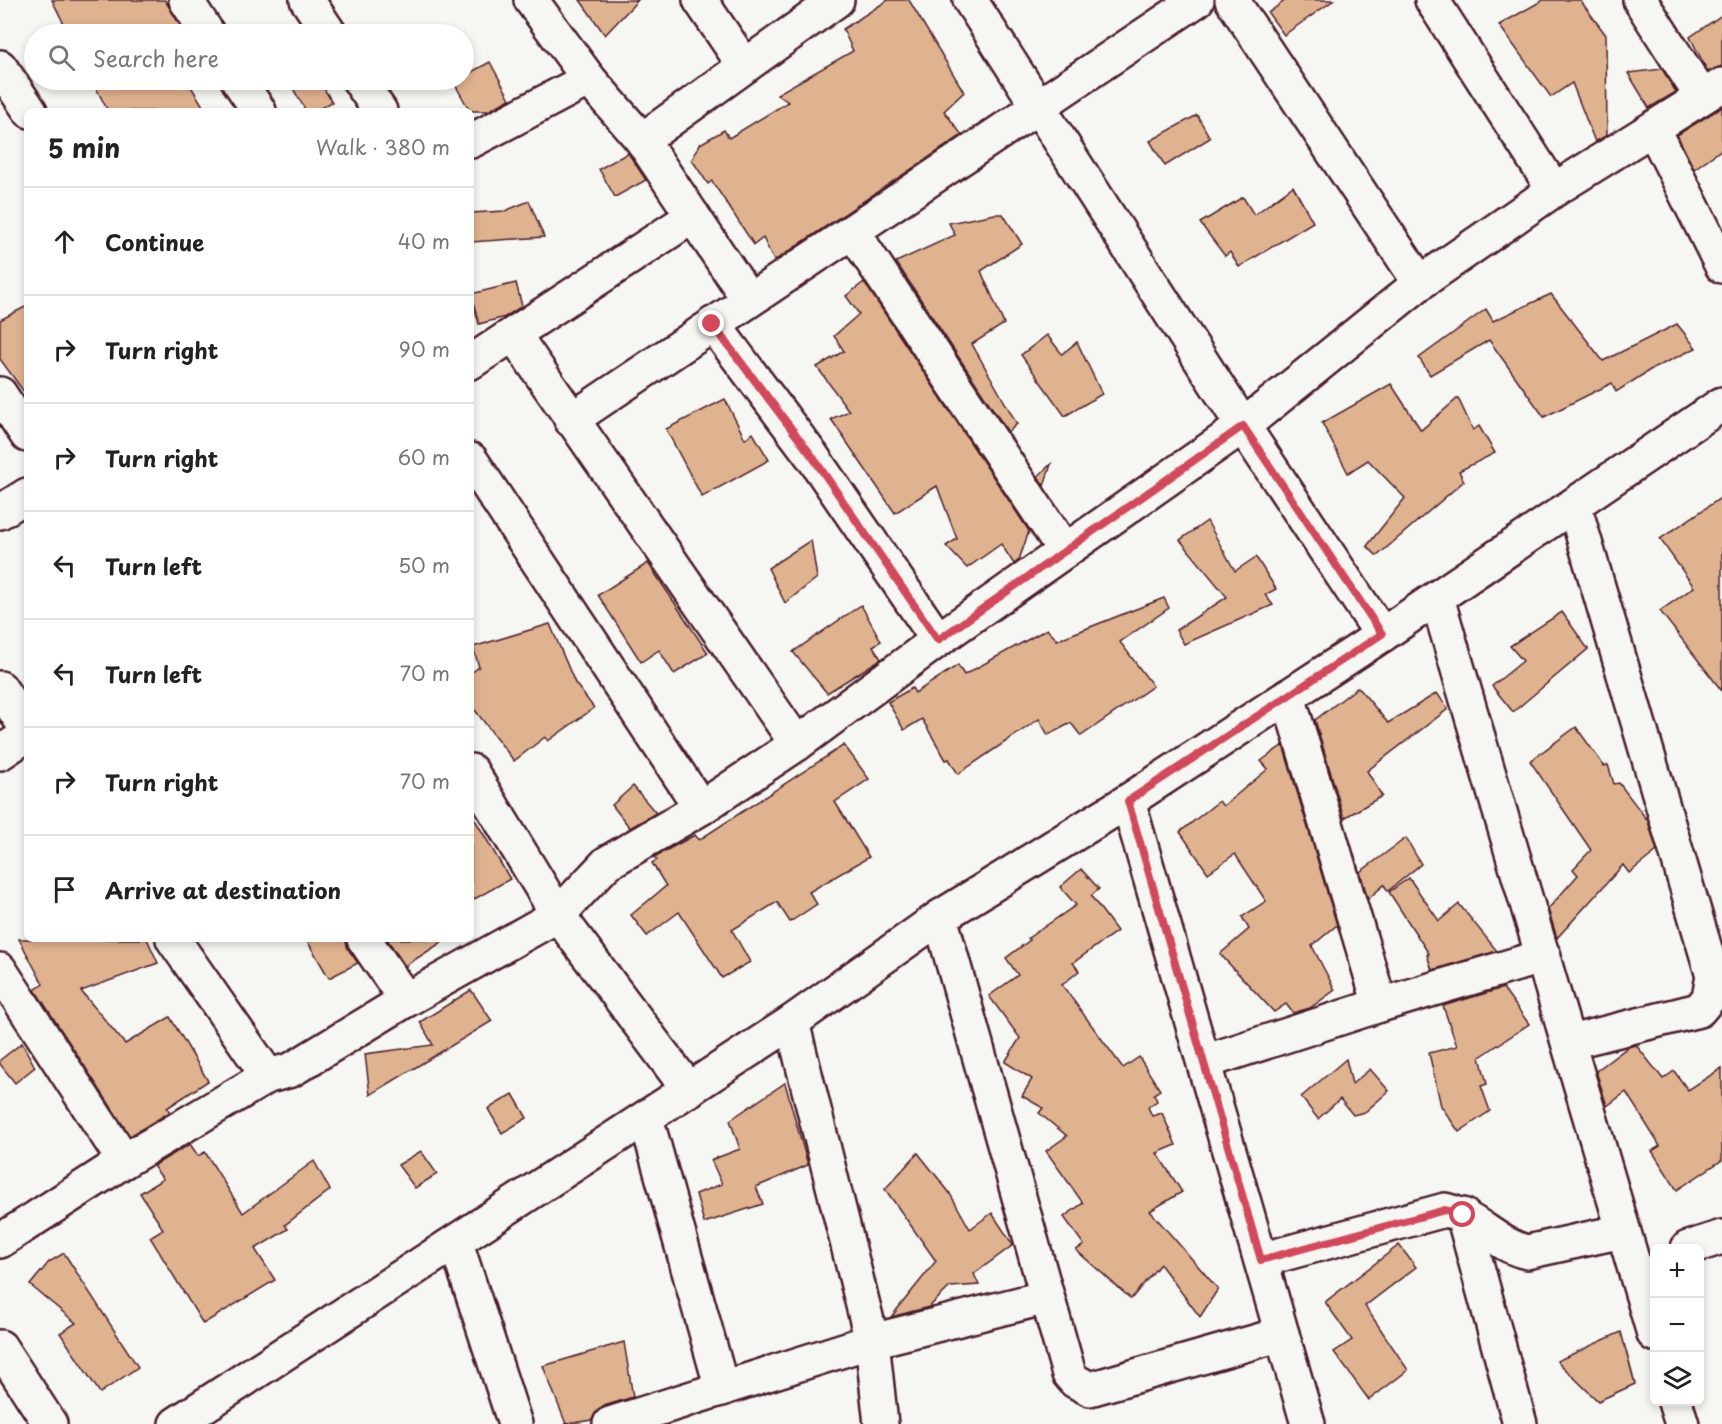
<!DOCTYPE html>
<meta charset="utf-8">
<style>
body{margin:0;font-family:"Playpen Sans",sans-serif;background:#f2f2f2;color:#222}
.controls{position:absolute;right:18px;bottom:18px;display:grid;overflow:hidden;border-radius:9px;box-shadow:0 3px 9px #0003}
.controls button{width:54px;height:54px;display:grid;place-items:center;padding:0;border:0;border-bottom:2px solid #e0e0e0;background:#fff;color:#222;font:30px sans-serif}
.stop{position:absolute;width:18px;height:18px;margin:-14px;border:4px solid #d1495b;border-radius:50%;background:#fff}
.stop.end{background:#d1495b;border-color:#fff;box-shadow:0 2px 6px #0008}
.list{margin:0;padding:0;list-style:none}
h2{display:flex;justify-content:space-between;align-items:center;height:78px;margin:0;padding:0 24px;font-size:26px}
h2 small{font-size:20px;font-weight:400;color:#767676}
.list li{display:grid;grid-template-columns:39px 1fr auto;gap:18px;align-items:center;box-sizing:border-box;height:108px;padding:0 24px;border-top:2px solid #e0e0e0}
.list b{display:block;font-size:22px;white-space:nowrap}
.list em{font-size:20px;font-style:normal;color:#767676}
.icon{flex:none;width:33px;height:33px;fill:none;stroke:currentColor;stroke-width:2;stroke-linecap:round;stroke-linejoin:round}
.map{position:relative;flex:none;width:1722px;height:1424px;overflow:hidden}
.search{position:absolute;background:#fff;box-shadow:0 3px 9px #0003;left:24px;top:24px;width:450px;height:66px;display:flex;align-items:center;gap:15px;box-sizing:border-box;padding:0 21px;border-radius:33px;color:#767676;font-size:22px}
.panel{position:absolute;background:#fff;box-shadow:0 3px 9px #0003;left:24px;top:108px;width:450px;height:834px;border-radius:9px}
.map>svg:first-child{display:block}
.building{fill:#dfb290;stroke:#4a1f2b;stroke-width:1.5}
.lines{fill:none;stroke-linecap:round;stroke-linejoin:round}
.minor-casing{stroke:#4a1f2b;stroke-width:38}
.minor{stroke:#f6f6f2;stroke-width:33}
.route{stroke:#d1495b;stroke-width:8}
</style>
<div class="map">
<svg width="1722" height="1424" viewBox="0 0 1722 1424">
<rect width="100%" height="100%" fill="#f6f6f2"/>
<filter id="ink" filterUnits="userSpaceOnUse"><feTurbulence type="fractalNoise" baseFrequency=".0167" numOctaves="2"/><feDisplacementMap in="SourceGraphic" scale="12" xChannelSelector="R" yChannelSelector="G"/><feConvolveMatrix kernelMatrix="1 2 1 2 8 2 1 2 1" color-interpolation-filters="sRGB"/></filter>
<g filter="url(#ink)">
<g class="building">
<path d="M52,0H165L185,34H69Z"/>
<path d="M580,0H638L605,35Z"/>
<path d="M888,0H909L964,92L944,111L962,135L774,261L763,238L754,245L712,181L708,184L692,160L700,144L724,130L729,138L788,102L777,94L853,51L843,29Z"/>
<path d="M1286,0H1334L1284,35L1268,13Z"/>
<path d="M1543,0H1580L1606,35L1607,135L1595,142L1572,83L1551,97L1499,25Z"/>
<path d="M1722,15V66L1708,72L1690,37Z"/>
<path d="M490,62L510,99L488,111H470L453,81L464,80V76Z"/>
<path d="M1662,69L1676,92L1649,108L1628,73Z"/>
<path d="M92,80H187L206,111H108Z"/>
<path d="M288,80H319L332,102L315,111H306Z"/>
<path d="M1722,107V149L1694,169L1677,135Z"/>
<path d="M1197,115L1210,138L1165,166L1150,141Z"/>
<path d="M628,153L646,180L615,197L599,169Z"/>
<path d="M1293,186L1313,222L1239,267L1230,252L1225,256L1200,223L1243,197L1254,215Z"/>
<path d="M529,201L544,237L471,242V213L505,211Z"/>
<path d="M995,214H1003L1022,244L981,271L1004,324L972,344L1017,424L1008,432L896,262L955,235L949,223Z"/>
<path d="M864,282L1029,531L1019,560L1014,564L1001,544L967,568L946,546L957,539L937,486L895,513L831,419L849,411L817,367L844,351L834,336L859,314L846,296Z"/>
<path d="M516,283L522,306L505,317L479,324L471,294Z"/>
<path d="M1551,294L1603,361L1677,324L1696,348L1650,370L1616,392L1612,383L1544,417L1489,340L1430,375L1419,358L1486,309L1493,321Z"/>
<path d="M27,306V396L0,359V320Z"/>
<path d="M1047,335L1062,354L1077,342L1102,394L1065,416L1021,355Z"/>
<path d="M1391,384L1421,430L1458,398L1473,430L1479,426L1495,453L1459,471L1464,481L1377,556L1367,546L1405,498L1368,460L1348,473L1322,423Z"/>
<path d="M725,399L745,439L753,433L769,460L702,497L666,429Z"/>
<path d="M1051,464L1044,486L1038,476Z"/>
<path d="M1722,497V691L1660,611L1694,587L1660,539Z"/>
<path d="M1207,521L1235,571L1256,557L1276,589L1265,595L1273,605L1184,644L1176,630L1227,597L1180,540Z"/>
<path d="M811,540L817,578L785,603L768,568Z"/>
<path d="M648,563L708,653L674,674L659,650L641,662L598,595Z"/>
<path d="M1164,598L1169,608L1120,642L1153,686L1081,736L1071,723L1048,735L1039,719L958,774L949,759L946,760L922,719L904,730L888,702L912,688L915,693L958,665L964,675L1047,629L1057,640Z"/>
<path d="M861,605L881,641L873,646L881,659L827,693L793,652Z"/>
<path d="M1562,612L1588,649L1513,712L1492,686L1523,661L1510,646Z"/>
<path d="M550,624L575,683L594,708L548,741L545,737L514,761L471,705V673L479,667L473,647Z"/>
<path d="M1358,687L1388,723L1437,693L1448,709L1367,771L1382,796L1344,818L1315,720Z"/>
<path d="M1576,727L1604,766L1608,765L1614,784L1619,783L1648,821L1657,851L1629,873L1623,865L1557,938L1548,909L1578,875L1573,869L1591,850L1530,761Z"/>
<path d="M844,745L869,779L835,802L869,857L809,892L817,904L790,922L777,902L732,930L750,962L722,978L679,912L647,936L631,915L666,886L652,863L657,860L654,857L695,835L699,840Z"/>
<path d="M1283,745L1337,925L1312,946L1335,990L1310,1008L1293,1013L1286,1004L1274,1012L1220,954L1249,929L1242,917L1266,901L1235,854L1208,873L1180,832L1219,801L1223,806L1268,769L1261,761Z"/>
<path d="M633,786L656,813L630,828L612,805Z"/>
<path d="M471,813L510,879L471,901Z"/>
<path d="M1406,838L1421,864L1388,891L1384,885L1368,899L1360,872Z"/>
<path d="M1081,869L1099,889L1091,896L1117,931L1073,963L1079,971L1062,985L1123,1068L1139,1057L1160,1090L1154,1094L1157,1101L1148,1107L1152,1116L1162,1113L1176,1145L1157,1153L1182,1192L1150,1211L1218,1289L1200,1317L1160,1264L1131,1299L1076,1250L1084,1245L1064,1217L1083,1203L1046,1151L1067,1136L1039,1113L1043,1108L1022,1096L1032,1079L1005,1062L1020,1038L989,996L1018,975L1006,958L1030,940L1028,938L1076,905L1060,887Z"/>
<path d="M1409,878L1439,921L1459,904L1497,951L1432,970L1427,955L1429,954L1389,892Z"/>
<path d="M19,939H147L158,963L81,991L125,1044L170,1017L208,1081L167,1108L170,1112L130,1136L35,990L43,984Z"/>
<path d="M306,939H346L348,949L358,963L329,978Z"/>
<path d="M387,939H447L405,966Z"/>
<path d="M1503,988L1529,1024L1480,1057L1487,1084L1481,1086L1490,1111L1459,1132L1441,1106L1429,1053L1457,1046L1443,1006Z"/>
<path d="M471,990L492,1021L370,1095L365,1054L433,1045L420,1022Z"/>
<path d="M22,1043L35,1067L15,1083L0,1064V1060Z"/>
<path d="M1636,1045L1663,1079L1674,1071L1688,1090L1722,1068V1160L1677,1190L1652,1151L1660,1146L1626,1092L1607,1106L1596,1071L1628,1047Z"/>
<path d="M1346,1059L1352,1084L1370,1069L1389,1091L1365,1112L1353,1115L1340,1099L1318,1119L1301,1097Z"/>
<path d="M785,1083L808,1165L756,1187L763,1204L704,1223L696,1194L722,1184L711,1160L740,1149L730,1120Z"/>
<path d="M513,1094L527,1118L502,1133L488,1109Z"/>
<path d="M190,1144L198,1156L205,1152L243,1213L314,1161L330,1190L285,1225L288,1229L255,1249L275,1280L203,1324L150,1237L163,1229L140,1193L163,1179L153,1166Z"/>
<path d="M421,1151L437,1174L415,1188L398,1165Z"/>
<path d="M918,1153L949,1192L970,1229L992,1213L1013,1245L974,1274L979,1285L950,1287L929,1307L891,1317L936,1261L885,1189Z"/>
<path d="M1399,1245L1416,1267L1365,1306L1408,1370L1369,1400L1334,1352L1352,1340L1325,1302Z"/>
<path d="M64,1253L138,1367L100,1393L60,1333L76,1323L30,1285L49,1262Z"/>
<path d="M1621,1332L1635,1384L1598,1401L1557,1361Z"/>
<path d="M624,1342L633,1397L604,1406L596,1412L592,1420L566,1424L543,1366Z"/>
</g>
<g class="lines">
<defs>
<g id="minor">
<path d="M186,0L208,34"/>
<path d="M307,0L330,34"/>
<path d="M531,0L589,79L642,140L749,300"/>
<path d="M700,0L744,65"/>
<path d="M970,0L1243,426L1382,635"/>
<path d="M1232,0L1420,283"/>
<path d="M1432,0L1554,190"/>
<path d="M1640,0L1702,97"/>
<path d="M0,67L30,111"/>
<path d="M238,80L259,111"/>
<path d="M359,80L380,111"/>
<path d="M1654,130L1722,266"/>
<path d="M642,140L837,0"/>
<path d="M471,141L589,79"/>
<path d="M853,232L1064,550"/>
<path d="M713,324L812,456L938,640"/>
<path d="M514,335L797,744"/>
<path d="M471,362L693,216"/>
<path d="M0,394L27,435"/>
<path d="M571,420L1197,0"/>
<path d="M471,460L701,808"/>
<path d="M0,512L27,495"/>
<path d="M1437,598L1654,1334"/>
<path d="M0,688L27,729"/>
<path d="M0,753L27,735"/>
<path d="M471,771L558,915L689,1090"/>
<path d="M1128,801L1308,1424"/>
<path d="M940,917L1069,1374L1075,1381L1090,1389L1282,1334"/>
<path d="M173,939L268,1076"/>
<path d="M364,939L406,1000"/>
<path d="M0,970L124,1161"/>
<path d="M1380,1005L1544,956"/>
<path d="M792,1022L872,1341L881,1424"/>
<path d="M1570,1042L1699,1010L1709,998L1713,976L1574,505"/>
<path d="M1204,1062L1380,1005L1288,696"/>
<path d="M646,1118L722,1389"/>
<path d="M1463,1215L1520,1424"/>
<path d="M0,1241L124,1161L268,1076L291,1070L406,1000L558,915L607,863L701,808L797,744L938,640L1243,426L1420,283L1554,190L1722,85"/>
<path d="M456,1243L515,1424"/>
<path d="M1688,1248L1722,1237"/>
<path d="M1261,1260L1445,1210C1476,1217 1496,1245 1527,1252L1623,1231"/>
<path d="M0,1347L50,1424"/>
<path d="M1675,1402L1682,1424"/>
<path d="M176,1424L792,1022L940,917L1128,801L1382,635L1722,404"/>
<path d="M610,1424L872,1341L1047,1297"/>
</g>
</defs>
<use href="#minor" class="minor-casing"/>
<use href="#minor" class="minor"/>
</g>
</g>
<g class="lines" filter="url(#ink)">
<path class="route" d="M712,324L812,456L938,640L1243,426L1382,634L1128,801L1261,1260L1445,1210L1463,1215"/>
</g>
</svg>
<div class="controls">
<button>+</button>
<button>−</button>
<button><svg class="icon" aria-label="layers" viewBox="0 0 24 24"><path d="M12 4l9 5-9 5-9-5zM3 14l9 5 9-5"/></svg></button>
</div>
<div class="stop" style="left:1463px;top:1215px"></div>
<div class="stop end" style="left:712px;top:324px"></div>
<div class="search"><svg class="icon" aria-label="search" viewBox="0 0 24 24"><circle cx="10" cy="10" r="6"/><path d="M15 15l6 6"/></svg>Search here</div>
<section class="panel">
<h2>5 min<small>Walk · 380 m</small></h2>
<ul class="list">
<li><svg class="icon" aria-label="ahead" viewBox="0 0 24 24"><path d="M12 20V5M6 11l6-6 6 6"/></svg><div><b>Continue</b></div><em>40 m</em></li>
<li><svg class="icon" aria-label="right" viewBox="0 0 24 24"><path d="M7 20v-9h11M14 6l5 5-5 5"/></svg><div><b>Turn right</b></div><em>90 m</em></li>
<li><svg class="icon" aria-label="right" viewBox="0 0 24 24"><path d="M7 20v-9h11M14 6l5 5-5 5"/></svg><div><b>Turn right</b></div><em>60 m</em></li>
<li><svg class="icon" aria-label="left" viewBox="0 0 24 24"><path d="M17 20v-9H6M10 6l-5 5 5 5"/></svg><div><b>Turn left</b></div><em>50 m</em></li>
<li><svg class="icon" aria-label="left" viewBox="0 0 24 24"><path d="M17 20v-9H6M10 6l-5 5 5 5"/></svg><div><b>Turn left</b></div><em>70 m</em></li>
<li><svg class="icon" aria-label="right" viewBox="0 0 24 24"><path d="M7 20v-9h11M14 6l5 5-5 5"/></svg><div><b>Turn right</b></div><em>70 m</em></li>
<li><svg class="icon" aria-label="arrive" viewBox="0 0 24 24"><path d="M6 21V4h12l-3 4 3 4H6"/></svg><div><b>Arrive at destination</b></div></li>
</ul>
</section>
</div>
